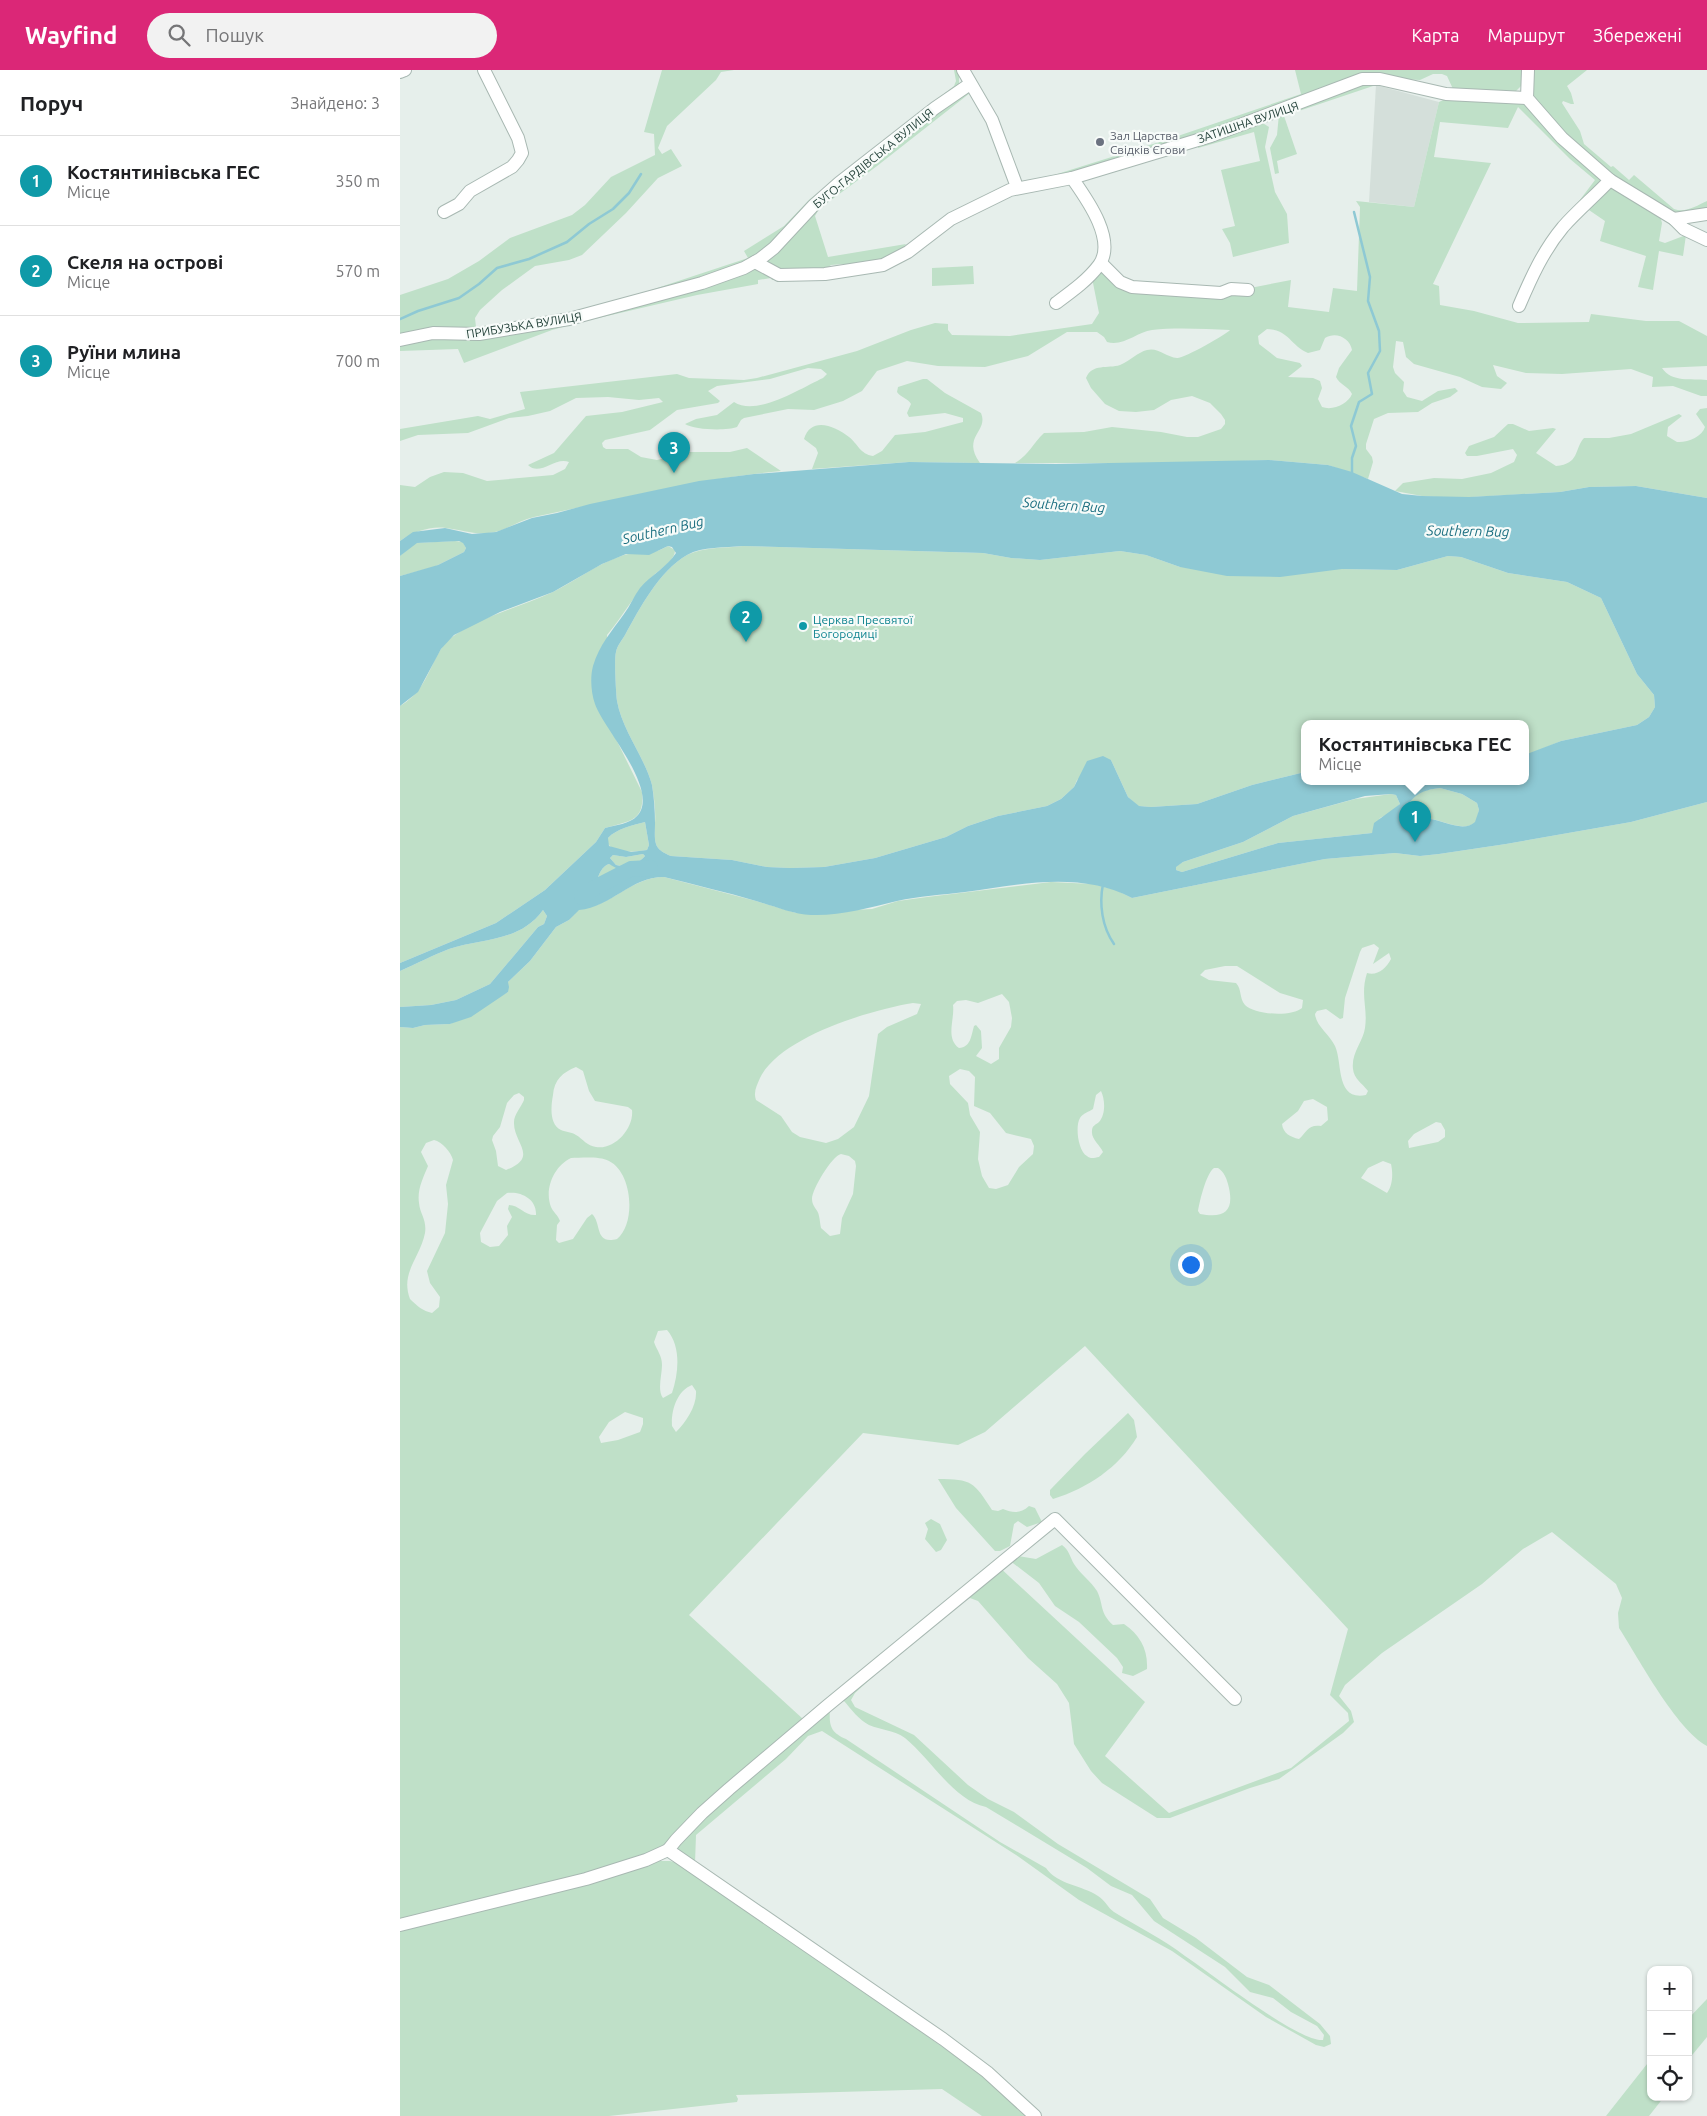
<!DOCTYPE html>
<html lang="uk">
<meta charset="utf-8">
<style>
body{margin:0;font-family:Ubuntu,sans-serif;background:#f2f2f2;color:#202124}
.controls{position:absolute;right:15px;bottom:15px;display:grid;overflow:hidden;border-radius:10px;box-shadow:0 1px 4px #0004}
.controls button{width:45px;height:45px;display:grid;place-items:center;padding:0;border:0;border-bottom:1px solid #e0e0e0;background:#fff;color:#202124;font:25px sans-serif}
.you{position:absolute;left:790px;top:1194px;width:18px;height:18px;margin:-12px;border:4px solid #fff;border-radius:50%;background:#1a73e8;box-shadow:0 0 0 8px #1a73e833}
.badge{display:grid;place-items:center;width:32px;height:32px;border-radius:50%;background:#db2777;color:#fff;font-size:16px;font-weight:700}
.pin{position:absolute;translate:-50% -41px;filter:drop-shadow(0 1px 2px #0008)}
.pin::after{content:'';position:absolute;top:26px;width:18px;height:15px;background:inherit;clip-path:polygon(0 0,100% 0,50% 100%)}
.popup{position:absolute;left:901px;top:650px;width:228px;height:65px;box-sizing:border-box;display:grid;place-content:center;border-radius:10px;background:#fff;filter:drop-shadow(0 1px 4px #0005);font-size:16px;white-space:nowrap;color:#757577}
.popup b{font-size:19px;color:#202124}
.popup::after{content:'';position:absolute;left:50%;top:100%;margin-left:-10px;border:10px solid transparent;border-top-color:#fff}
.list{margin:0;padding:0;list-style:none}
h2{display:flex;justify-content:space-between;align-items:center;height:65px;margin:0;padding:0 20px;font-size:21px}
h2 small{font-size:16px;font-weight:400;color:#757577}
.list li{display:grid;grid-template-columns:32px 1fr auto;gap:15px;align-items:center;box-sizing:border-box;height:90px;padding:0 20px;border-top:1px solid #e0e0e0}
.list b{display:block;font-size:19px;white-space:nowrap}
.list p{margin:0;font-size:16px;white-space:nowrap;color:#757577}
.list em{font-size:16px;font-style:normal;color:#757577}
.icon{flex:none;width:28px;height:28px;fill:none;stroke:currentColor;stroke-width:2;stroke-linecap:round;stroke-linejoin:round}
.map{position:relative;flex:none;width:1307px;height:2046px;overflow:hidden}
header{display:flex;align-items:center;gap:30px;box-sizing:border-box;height:70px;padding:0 25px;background:#db2777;color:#fff}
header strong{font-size:24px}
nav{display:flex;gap:28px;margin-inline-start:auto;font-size:18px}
.search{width:350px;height:45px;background:#f2f2f2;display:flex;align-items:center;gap:12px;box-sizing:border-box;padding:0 18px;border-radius:28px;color:#757577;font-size:19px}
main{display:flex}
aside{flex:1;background:#fff}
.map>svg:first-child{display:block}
.built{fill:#d4dfda}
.green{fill:#bfe0c8;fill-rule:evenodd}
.water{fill:#8ec9d4;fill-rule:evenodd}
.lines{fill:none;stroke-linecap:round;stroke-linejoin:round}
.stream{stroke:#8ec9d4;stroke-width:2.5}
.river{stroke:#8ec9d4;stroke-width:16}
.minor-casing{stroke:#a8b8b2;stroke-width:14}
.minor{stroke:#fff;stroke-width:12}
.worship-dot{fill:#6b7280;stroke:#f7fbf9;stroke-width:2}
.culture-dot{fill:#0f9aa8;stroke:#f7fbf9;stroke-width:2}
.labels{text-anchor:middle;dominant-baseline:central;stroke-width:4.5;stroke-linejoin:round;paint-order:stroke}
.street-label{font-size:12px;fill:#24423a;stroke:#f7fbf9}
.worship-label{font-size:12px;fill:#5b616d;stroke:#f7fbf9;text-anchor:start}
.culture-label{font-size:12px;fill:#0d838f;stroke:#f7fbf9;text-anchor:start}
.water-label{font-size:14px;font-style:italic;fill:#1c6f80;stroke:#f7fbf9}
</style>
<header>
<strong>Wayfind</strong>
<div class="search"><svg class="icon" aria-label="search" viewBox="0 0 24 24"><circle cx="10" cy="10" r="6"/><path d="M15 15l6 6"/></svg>Пошук</div>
<nav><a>Карта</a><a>Маршрут</a><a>Збережені</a></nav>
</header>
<main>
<aside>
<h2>Поруч<small>Знайдено: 3</small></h2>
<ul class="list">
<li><span class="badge" style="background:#0f9aa8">1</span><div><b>Костянтинівська ГЕС</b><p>Місце</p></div><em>350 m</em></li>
<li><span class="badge" style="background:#0f9aa8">2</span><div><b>Скеля на острові</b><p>Місце</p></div><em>570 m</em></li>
<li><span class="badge" style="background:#0f9aa8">3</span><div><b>Руїни млина</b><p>Місце</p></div><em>700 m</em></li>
</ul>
</aside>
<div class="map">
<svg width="1307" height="2046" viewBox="0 0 1307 2046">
<rect width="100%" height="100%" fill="#e6efeb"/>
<path class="built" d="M976,15L1039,32L1014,137L969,132Z"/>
<g class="green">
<path d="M262,0H334L321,2L316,10L267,56L258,78L262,84L271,79L282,96L258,108L226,143L182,185L169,190L135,196L102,220L80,240L75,248L76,257L157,247L224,229L348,188L344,181L384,156L410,129L554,16L556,11L554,0H559V14L552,20L427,120L409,136L393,156L365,180L334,199L278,217L172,245L76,262L31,261L0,267V225L48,209L79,191L110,168L172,145L185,135L211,107L255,85L254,64L244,62Z"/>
<path d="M895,0H1123L1122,15L1116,21L1053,19L1047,6L1042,4H1033L1020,10L1000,9L978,5L888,38L683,101L651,106L769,69L901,24Z"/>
<path d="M1134,0H1187L1167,16L1171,23L1174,34H1171L1163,31L1162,33L1180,61L1184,74L1211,97L1213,96L1229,110L1234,105L1274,139C1286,143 1296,136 1307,131V139L1273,145L1206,102L1163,64L1137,32L1132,21Z"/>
<path d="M953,15H976L884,46L897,84L877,91L879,103L875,104L870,78L877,65L879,44Z"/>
<path d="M566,19L570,23L477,96L419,139L415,146L428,187L506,174L497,187L451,196L443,194L431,195L413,209L372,210L371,208L358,210V214L297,225L177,253L152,260L64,293L58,279L0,281V272L17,269L80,267L338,204L424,130Z"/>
<path d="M1052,26L1122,31L1203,109L1167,147L1195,110L1170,89L1118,37L1108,58L1040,52L1034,87L1091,93L1033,214L1039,216L1040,235L1074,241L1118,253L1189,252L1191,244L1246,251H1279L1307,266V296L1262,298C1272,313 1291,308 1307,310V326H1301L1273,316L1252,317L1253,307L1231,299L1162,304L1126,303L1093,295L1097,306L1107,313L1101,319L1082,317L1060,307L1014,294L1006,287L1003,272L996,271L993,297L995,303L1004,312L1003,321L1007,327L1022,331L1038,321L1055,318L1058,321L1050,327L1032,333L1018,342L988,343L974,349L966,374V379L972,387L973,392L968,409L928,395L869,390L785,393H615C630,384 632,374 644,363L684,362L712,357L761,362L787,367H798L821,359L825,354V350L821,344L810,333L792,326L771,330L754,340L736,342L719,341L705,334L691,318L686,308C692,293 708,299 720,295C730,291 738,282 747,280C758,277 766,287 777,288C783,289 827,264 830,260C806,259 776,257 752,260C737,262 723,277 707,272L704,267L697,262H667L628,286L585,297L538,296L507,291L477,301L462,321L443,331L414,340L388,339L344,348L341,350L337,357C327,361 294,360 285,354L296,349L317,345L334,332C357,347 401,318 423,308L427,304L421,299L408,298L370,309L317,316L308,321L320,331L318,333L277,340L250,360L205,370L202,373L203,377L206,379H228L241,387L257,390L289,382H330L347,378L381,401C295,409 217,430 134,447C120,450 108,459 95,462C77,466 63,460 46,458C30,456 13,462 0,471V415L15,417L30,407L44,402L63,403L87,411L153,405L165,399L169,392C155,386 140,407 128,395L154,383L186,346L222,342L263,332L259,328L239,330L208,327L176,328L150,341L128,346L109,348L68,363L18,365L0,371V359L78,346L90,349L125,339L120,322L277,304L289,308L344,310L357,308L457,281L511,260L535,253L548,254V260L552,265L610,266L692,254L699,243L692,208L700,201L715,212L845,219L891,210L888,237L929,242L933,218L957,221L960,137L956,131L1014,137L1039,32ZM867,259C889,260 890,275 908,283L920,280L925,268C936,261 950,268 952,280L939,298L936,307C940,315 948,316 952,324C948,334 933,341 922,337L918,329L922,318L920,311L913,308L888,307L902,296L900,293L877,288L859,274L858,266Z"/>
<path d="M861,52L869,57L865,77L875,122L887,144L889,173L833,187L830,173L822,159L835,156L821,100L860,91L854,62L798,78V76Z"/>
<path d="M1206,115L1260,146L1262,153L1259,171L1265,173L1286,165L1283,186L1259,181L1253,220L1238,217L1246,186L1200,171L1205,151L1186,138Z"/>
<path d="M573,196L574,214L532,216V198Z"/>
<path d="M523,309H527L545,323L581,343C589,362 561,366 580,393L509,392L412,399L418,383L416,378L404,369C411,346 435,356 449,367C458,374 460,384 473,386L482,381L495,365L525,362L563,352V348L545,343L509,347L507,343L511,334C508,328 501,328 497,322L498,317Z"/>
<path d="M1307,338V428L1236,416L1189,417L1160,422L1053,428L1022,426L995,421L1003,413L1034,408L1062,409L1091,403L1114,392L1117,385L1113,379L1077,386H1067L1065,383L1069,376L1094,367L1108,354H1113L1129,361L1153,358L1156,359L1136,383L1156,396C1180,394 1174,379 1184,368H1209L1231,364L1279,344L1282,346L1268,357L1267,366L1277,372C1287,373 1302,367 1305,357L1296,344L1300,339Z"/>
<path d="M55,471L63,472L66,478L64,482L34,497L0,506V486L15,473Z"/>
<path d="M268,476L275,480C275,491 260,499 253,506C235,523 223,546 207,565L214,665L242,722C245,752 228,751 205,758L196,772L145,820L96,853L0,893V636C33,617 30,580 55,565C85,545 121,537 153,522C177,510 198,493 224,485C242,480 249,487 268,476Z"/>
<path d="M343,476L583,483L611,488L640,490L720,481L746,485L780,497L942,499L997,500L1048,486L1061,487L1108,503L1167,512L1201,528L1237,604L1254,625L1255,637L1249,647L1237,655L1161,671L1125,686V653H905V702L852,715L797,734L751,737L738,736L728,727L711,690L677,710L674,717L661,729L647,736L598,746L568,756L546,767L475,788L424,797L390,798L367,797L332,790L271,786C252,779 255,771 255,753C256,741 254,727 252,715C245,688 222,660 217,631C216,623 214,589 216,582C217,576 222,570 225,565C240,538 259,501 287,485C303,477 325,478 343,476Z"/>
<path d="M1040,718L1062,724L1077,733L1079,740L1076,752C1063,763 1044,750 1030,749C1021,749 1014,750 1005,749L1003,744C1012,725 1019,720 1040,718Z"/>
<path d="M991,724L996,725L1000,734L990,743L980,748L972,763L878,773L782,802L776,800L775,797L783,792L843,772L893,746L955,729Z"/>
<path d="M1307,732V1676C1276,1659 1239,1589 1219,1558L1218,1543L1222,1528L1216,1514L1152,1462L1123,1479L1082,1514L982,1583L945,1615L939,1626L951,1641L954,1652L943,1663L879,1709L850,1718L770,1748H757L702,1713L691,1701L674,1674L669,1633L657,1614L628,1588L578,1531L570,1528L541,1545L455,1623L451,1630L455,1637L514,1665L568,1715L588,1729L614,1742L658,1774L750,1829L763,1848L796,1868L847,1907L869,1915L920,1954L930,1966L931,1974L924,1977L916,1975L866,1947L772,1881L679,1830L619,1787L422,1661L408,1666L386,1689L296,1765L295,1793L588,1998L621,2024L642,2046H636L612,2021L269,1783L0,1850V957L13,958L25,955L50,954L108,922V912L130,891L156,857L169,850L179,839C211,837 231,807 264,807L356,831L396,843L472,839L498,831L527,827L651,812L693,814L716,820L732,828L925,789L995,783L1020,786L1039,784L1106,774L1231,752ZM974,874L979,878L973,894L989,883L991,889C986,899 977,906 967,903C960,925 968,938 965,958C963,972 951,983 953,999C954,1009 962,1013 968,1021L966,1025C935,1031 943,993 935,976C930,965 916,956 915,944L917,941L926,939L940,949L943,948L945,928L960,882L962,878ZM825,896H837L880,923L903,930L902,938C892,947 855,945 845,935C839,928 842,919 836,913L809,910L800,905L805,900ZM602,924L609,932L612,948L611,957L599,978V989L591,994L576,986L582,978L581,961L576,955L574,956C571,966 571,977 559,978C545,968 555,949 553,935L557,931L566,930L578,933ZM513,933L521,934L517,944L487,957L478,964L469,1026L454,1057L438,1069L426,1073L400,1067L392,1062L381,1046L356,1030C353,1022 357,1015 360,1008C380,967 470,940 513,933ZM176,997L183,1001L189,1021L195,1031L228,1037L232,1040C234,1058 215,1080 196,1077C187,1076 183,1069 176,1065C172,1062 166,1062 161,1060C149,1054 151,1036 153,1025C154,1010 163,1002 176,997ZM560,999L569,1001L575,1007L574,1036L590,1043L606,1063L631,1069L634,1076L633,1084L619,1097L608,1115L596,1119L589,1118L582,1106L578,1089L580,1062L570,1045L568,1033L550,1014L549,1006ZM701,1021C705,1029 706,1044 699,1052C696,1055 692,1055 692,1061C691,1069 700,1075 703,1082L699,1087C694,1088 690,1089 687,1086C678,1081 675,1056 680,1048C683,1043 689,1042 693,1039L696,1025ZM119,1023L124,1027V1030C121,1037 114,1045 114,1052C113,1073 140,1087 106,1100L98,1096L96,1081L92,1070L93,1066L100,1057L107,1033L114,1025ZM913,1029L927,1037L928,1050L921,1056C908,1054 907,1062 899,1069C890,1067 883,1063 882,1054L898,1041L904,1031ZM1036,1052L1041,1053L1045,1060V1067L1038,1072L1009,1078L1008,1071L1014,1064ZM34,1070C42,1072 51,1082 53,1090L46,1115L48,1134L45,1163L27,1201L30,1213L40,1227L39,1237L32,1243C23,1241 17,1236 10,1229C0,1203 20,1188 25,1163C27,1150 20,1144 19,1133C17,1120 23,1108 28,1096L21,1082L26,1073ZM441,1084L449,1086L455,1091L456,1096L453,1124L442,1148L440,1164L430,1166L421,1158C420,1154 420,1150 419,1146C418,1139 412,1137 412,1129C412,1119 432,1086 441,1084ZM171,1088C182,1088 199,1086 209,1091C233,1103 236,1154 217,1169C194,1175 202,1153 192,1144L187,1148L173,1169L159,1173L156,1170L157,1155L160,1151C158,1145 153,1142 151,1137C144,1119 154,1096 171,1088ZM983,1091L991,1094C993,1103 993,1115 987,1123L961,1108L968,1098ZM814,1098H818C824,1102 826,1107 828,1114C835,1140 826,1149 800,1144L798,1141C800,1130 806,1104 814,1098ZM107,1123C121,1121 137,1129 136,1145C125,1146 119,1135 109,1135L108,1139L112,1147L107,1156L108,1165L99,1176L90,1177L81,1172L80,1163L97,1131ZM267,1260C281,1276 279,1302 272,1323L263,1328C257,1320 262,1305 262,1295C262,1285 257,1281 254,1272L258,1261ZM685,1276L948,1559L930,1625L948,1643L949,1651L891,1698L769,1743L705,1686L745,1632L596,1494L403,1649L289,1545L463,1363L558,1375L585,1362ZM292,1315L296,1321C297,1336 286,1352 276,1362L272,1356C271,1340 277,1321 292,1315ZM225,1342L243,1348V1354L240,1362L218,1370L201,1373L199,1367L209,1352ZM444,1631C451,1639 459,1650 469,1655C481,1660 494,1660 505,1668C531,1689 553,1730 586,1737L687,1798L711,1816L732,1825L754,1851L825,1897L850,1922L873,1928L891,1942L917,1956L924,1965L923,1970C900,1973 809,1902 785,1886C763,1869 738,1857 714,1842C708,1838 705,1830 698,1826C682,1815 658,1815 646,1798L600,1772L446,1669C430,1662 429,1655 430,1639L439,1632Z"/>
<path d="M245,752L249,775L247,780C236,782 215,784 208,774V768C216,759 233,755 245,752Z"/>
<path d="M243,784L245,786C238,794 227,798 216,795L210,788L213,785L226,787Z"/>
<path d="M209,794L220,798L229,799L224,804L201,816L197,812C198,805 202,796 209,794Z"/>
<path d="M143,840L147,846L144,854L138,857L90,914L56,930L31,935L0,937V901C16,894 33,885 49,879C83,868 120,872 143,840Z"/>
<path d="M728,1343L734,1350L737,1367C719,1397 688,1418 653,1429L650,1425V1420L685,1384Z"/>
<path d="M538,1409C572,1409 574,1412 592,1440L598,1441L603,1439C613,1443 620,1444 629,1436L635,1438L642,1452L627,1457L618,1451L614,1454L610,1476L600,1481H595L556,1438Z"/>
<path d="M531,1449L540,1454L547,1470L541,1480L536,1482L525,1469L528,1459L525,1453Z"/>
<path d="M662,1475C669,1480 670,1487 674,1494C680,1504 691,1511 697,1521C704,1535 699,1542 713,1555L724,1554C740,1565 748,1579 747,1599L733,1606L722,1603L723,1597L717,1588L679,1552L655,1536L639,1513L609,1490L618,1486L636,1489Z"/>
<path d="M259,1791H270L283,1795L581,2004L629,2046H582L542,2019L336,2025L338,2029L337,2032L209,2046H0V1859L231,1800Z"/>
<path d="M1307,1929V1967L1288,1990V1949Z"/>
<path d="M1251,1989V2027H1264L1249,2046H1206Z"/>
</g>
<path class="water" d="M869,390L928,395L952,402L1002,424L1022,426L1069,427L1160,422L1189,417L1236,416L1307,428V732L1231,752L1106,774L1039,784L1020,786L995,783L925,789L732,828C681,801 620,814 565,822C542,825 519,826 497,831C468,838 441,846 411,845C392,844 374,836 356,831C326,822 295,815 264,807C230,807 212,837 179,840L169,850L156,857L130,891L108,912L109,917L108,922L71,947L50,954L25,955L13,958L0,957V937L31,935L56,930L90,914L138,857L144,854L147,846L143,840C120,872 83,868 49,879C33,885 16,894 0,901V893L96,853L145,820L196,772L205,758C215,755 230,754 237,746C261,721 203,658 195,634C191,623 190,607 193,596C199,575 212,561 224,544C230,536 234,526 240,518C251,505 267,497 276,483L272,477L268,476L249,485L226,484L202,494L153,522L100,542L54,565L41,579L18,622L0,636V506L38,495L64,482L66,478L63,473L59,471L17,473L0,486V471L13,462L45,458L72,464L96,462L132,448L157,443L190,434L299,411L354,404L509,392L656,394ZM343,476L583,483L611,488L640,490L720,481L746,485L780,497L827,506L880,507L942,499L997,500L1048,486L1061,487L1108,503L1167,512L1201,528L1237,604L1254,625L1255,637L1249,647L1237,655L1161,671L1127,684L1125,686V711H905V702L852,715L797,734L751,737L739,736L728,727L711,690L703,686L687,691L674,717L661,729L647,736L598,746L568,756L546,767L475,788L424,797L390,798L367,797L332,790L271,786C252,779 255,771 255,753C255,741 254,727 252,715C245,688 222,660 217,631C216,623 214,589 216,582C217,576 222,570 225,565C240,538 259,501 287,485C303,476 325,478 343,476ZM1040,718L1062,724L1077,733L1079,740L1075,752C1063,763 1043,750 1030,749C1021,749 1014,750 1005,749L1003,744C1011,726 1021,720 1040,718ZM991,724L996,725L1000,734L974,753L972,763L878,773L782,802L776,800V797L783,792L843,772L893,746L965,726ZM245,752L249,775L247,780L231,782L209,776L208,768C216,759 233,755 245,752ZM243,784L245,786C238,794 227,798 216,795L210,788L213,785L226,787ZM209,794L216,798L229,799L224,804L201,816L197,812C198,805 202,796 209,794Z"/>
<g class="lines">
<g class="stream">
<path d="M0,249L18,241L59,228L79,214L97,198L129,189L167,172L189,154L213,139L229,123L241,104"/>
<path d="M952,405V388L956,376L951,356L959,332L972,324L968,303L980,281L979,261L968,231L970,207L954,142"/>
<path d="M703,814C699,834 702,857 714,874"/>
</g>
<path class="river" d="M182,827L192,819L231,799L250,798"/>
<defs>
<g id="minor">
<path d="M563,0L592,50L617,117"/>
<path d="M1128,0L1127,28L1162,68L1210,110L1274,149L1284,159L1307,170"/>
<path d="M0,2L5,0"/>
<path d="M44,142L59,134L70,121L112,97L118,90L122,83L118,68L84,0"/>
<path d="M1274,149L1307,144"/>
<path d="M355,192L379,205L425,204L483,195L508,182L551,149L610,120L672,108L811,66L962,9H980L1046,24L1127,28"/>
<path d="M701,193L720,212L732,217L821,223L831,219L848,220"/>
<path d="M656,233C671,222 688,210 699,195C717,170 686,128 672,108"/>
<path d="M1119,236C1131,208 1143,181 1163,157C1177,141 1195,126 1210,110"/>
<path d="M0,270L33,263L79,264L169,249L302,213L344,198L360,189L374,178L413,136L439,113L535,38L570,14"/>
<path d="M268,1780L543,1969L587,2002L635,2046"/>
<path d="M0,1855L186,1809L246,1790L268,1780L276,1770L302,1743L329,1719L427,1636L655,1449L835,1629"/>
</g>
</defs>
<use href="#minor" class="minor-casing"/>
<use href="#minor" class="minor"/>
</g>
<circle class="worship-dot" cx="700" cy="72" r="5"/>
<circle class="culture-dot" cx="403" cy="556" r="5"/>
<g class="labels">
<g class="street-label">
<text transform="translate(848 52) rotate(-19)">ЗАТИШНА ВУЛИЦЯ</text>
<text transform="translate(473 88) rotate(-39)">БУГО-ГАРДІВСЬКА ВУЛИЦЯ</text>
<text transform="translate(124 255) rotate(-9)">ПРИБУЗЬКА ВУЛИЦЯ</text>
</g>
<g class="worship-label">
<text x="710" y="65">Зал Царства<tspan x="710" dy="14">Свідків Єгови</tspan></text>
</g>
<g class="culture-label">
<text x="413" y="549">Церква Пресвятої<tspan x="413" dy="14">Богородиці</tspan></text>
</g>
<g class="water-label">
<text transform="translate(664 435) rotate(4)">Southern Bug</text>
<text transform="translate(263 460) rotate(-13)">Southern Bug</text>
<text transform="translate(1068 461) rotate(1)">Southern Bug</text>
</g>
</g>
</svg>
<div class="controls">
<button>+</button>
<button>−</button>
<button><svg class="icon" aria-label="locate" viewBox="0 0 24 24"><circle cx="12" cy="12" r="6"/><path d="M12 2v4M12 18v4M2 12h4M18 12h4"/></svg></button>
</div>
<div class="you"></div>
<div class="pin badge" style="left:1015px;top:772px;background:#0f9aa8">1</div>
<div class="popup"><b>Костянтинівська ГЕС</b>Місце</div>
<div class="pin badge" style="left:346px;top:572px;background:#0f9aa8">2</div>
<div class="pin badge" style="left:274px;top:403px;background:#0f9aa8">3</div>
</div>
</main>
